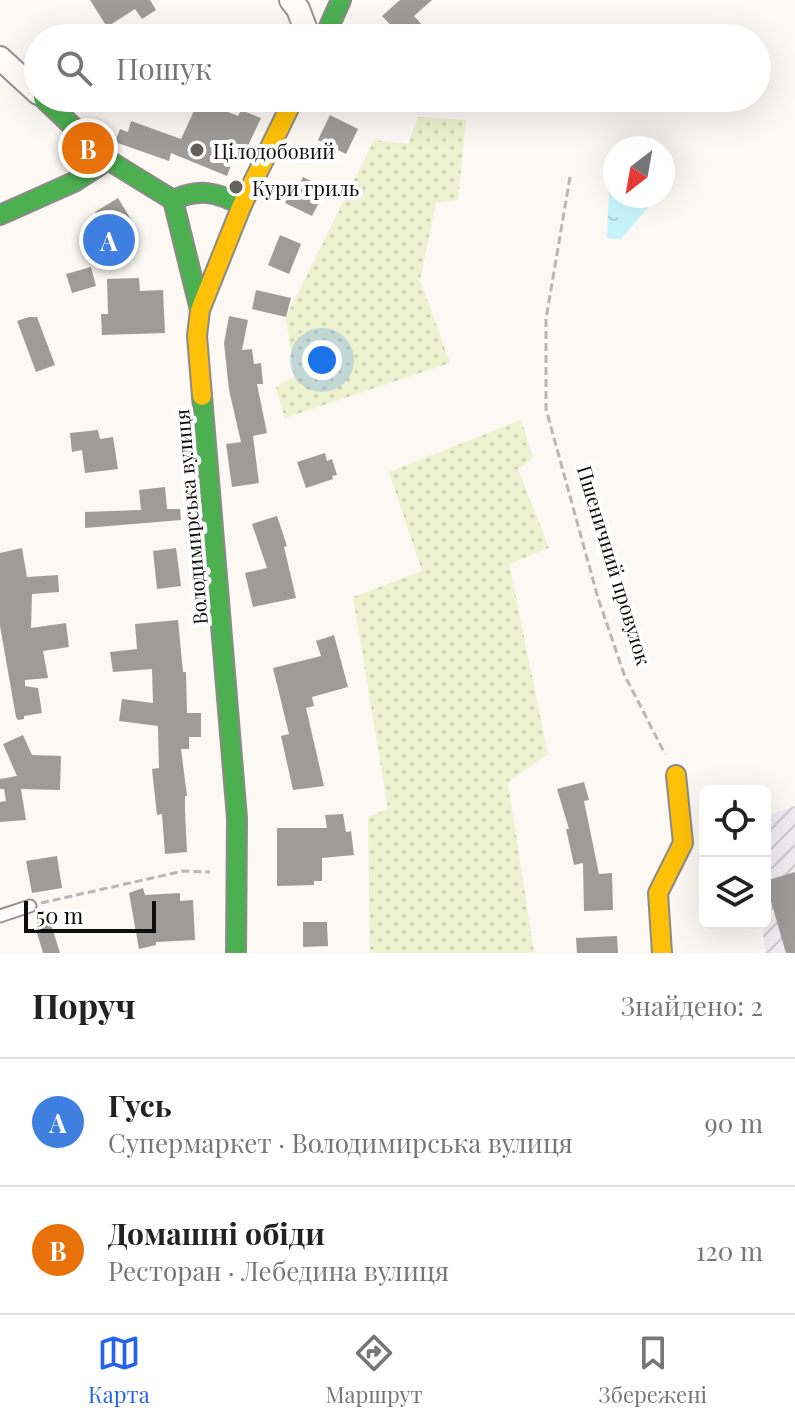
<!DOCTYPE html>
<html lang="uk">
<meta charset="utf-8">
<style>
body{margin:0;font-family:"Playfair Display",serif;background:#f6f6f6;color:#222}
.controls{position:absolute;right:24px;bottom:24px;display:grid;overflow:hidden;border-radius:12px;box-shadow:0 8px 32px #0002}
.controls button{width:72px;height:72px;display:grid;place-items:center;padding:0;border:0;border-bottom:2px solid #e0e0e0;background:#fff;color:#222;font:40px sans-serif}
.compass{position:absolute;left:603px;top:136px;width:72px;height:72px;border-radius:50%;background:#fff;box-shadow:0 8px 32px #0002;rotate:211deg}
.scale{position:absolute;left:24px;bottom:20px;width:132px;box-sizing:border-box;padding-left:8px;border:4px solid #0e0e0e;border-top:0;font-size:22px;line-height:28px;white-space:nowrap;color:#0e0e0e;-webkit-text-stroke:6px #fff;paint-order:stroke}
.you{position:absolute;left:322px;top:360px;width:28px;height:28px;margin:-20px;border:6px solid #fff;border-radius:50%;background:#1a73e8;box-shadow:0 0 0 12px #1a73e833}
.badge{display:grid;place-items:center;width:52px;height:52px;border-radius:50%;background:#2563eb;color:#fff;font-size:26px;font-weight:700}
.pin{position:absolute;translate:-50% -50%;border:4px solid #fff;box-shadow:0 2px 8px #0006}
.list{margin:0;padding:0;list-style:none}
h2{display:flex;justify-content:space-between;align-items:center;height:104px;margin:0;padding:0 32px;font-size:34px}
h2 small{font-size:26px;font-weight:400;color:#767676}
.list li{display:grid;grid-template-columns:52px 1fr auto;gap:24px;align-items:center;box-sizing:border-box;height:128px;padding:0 32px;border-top:2px solid #e0e0e0}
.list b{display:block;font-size:30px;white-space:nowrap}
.list p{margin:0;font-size:26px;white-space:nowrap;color:#767676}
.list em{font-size:26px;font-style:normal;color:#767676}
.icon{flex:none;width:44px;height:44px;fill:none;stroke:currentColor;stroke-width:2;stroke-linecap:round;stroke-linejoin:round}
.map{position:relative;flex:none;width:795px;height:953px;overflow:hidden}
.search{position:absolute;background:#fff;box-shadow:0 8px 32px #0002;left:24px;right:24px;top:24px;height:88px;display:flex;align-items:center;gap:20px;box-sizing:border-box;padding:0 28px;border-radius:44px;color:#767676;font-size:30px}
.sheet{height:360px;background:#fff}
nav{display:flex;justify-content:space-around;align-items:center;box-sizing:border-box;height:112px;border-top:2px solid #e0e0e0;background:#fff;font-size:22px;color:#767676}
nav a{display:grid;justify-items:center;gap:4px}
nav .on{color:#2563eb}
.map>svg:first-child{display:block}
.industrial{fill:url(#industrial-furrows)}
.grass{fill:url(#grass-dots)}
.water{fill:url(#water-ripples)}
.building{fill:#9f9b99}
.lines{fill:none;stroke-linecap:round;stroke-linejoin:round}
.lane-casing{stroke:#959392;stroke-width:15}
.street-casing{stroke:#959392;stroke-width:26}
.fast-casing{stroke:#8c8a88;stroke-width:22}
.slow-casing{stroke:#8c8a88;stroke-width:22}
.path{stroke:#b8b7b7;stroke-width:3;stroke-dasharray:8 4;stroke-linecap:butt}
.lane{stroke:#fffefd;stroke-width:11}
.street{stroke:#fffefd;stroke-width:22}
.fast{stroke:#4caf50;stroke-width:18}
.slow{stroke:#ffc107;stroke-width:18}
.poi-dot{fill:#61605e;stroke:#fff;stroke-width:3}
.labels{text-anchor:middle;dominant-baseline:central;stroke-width:8;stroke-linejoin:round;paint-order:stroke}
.poi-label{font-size:20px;fill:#0e0e0e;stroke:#fff;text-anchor:start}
.street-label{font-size:20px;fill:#0e0e0e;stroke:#fff}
</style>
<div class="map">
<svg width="795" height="953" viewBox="0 0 795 953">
<defs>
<pattern id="industrial-furrows" width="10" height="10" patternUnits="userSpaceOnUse" patternTransform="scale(2)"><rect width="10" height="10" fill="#f2ecf1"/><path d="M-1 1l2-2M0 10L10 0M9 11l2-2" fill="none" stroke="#cec9cd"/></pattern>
<pattern id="grass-dots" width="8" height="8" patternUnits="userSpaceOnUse" patternTransform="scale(2)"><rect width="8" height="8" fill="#edf2d1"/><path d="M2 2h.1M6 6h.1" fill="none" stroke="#caceb2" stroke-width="1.8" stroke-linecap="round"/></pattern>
<pattern id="water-ripples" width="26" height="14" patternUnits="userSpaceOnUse" patternTransform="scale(2)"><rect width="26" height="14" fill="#c6f3f9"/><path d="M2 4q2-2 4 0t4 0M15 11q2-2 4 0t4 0" fill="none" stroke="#a9cfd4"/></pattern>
</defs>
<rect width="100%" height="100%" fill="#fcf8f4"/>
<path class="industrial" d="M795,806V953H766L761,923H765V816Z"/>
<g class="grass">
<path d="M418,117L466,120L458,200L436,203L420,280L450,363L285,418L276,387L294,376L286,317L374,140L408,144Z"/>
<path d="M521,420L533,459L518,469L549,548L509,564L548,754L508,782L534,953H370L368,817L388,809L353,597L422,571L389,472Z"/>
</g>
<path class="water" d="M615,164V196L657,197L621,239L607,238L610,165Z"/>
<g class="building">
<path d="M90,0H150L156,10L142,19L135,9L107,27Z"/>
<path d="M400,0H432L414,16L434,38H403L382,16Z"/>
<path d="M199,100L238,116L241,110L261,118L246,150L238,147L227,176L171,153L169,161L115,142L120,129L128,132L131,121L181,139Z"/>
<path d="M330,115L358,129L346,154L318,140Z"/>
<path d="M303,177L326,189L312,216L285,203L293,188L297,190Z"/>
<path d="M118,198L138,231L116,245L95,212Z"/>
<path d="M280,235L301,244L289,274L268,265Z"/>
<path d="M91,267L96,286L72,293L66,274Z"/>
<path d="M139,278L140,291L163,290L165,333L102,335L101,314H108L107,279Z"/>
<path d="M256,290L291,298L286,317L252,309Z"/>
<path d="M229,316L248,320L242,350L252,349L254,364L261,363L263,384H257L267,433L253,436L259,483L232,487L226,444L241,442L229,390L224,343Z"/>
<path d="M29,317H37L55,365L36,372L17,321Z"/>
<path d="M98,430L100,439L113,437L118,469L85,473L82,450L72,452L70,433Z"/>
<path d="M325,453L327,461L332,459L337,475L332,476L333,479L306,488L297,462Z"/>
<path d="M165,487L167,509H180L181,520L85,528V512L141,510L139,490Z"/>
<path d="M277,516L287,546L284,547L296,598L253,607L245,573L267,568L252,524Z"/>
<path d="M22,548L27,577L58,575L59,592L32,594L31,628L66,623L69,647L43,651L48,678L25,680V686L38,688L42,713L24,716V719L18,720L16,717L0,626V553Z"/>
<path d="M176,548L181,586L157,589L153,551Z"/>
<path d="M178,620L183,672H186L187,713H201V737H189V749H181L187,796H185V812L187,852L165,854L162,814L157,815L152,769L159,768L158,726L119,721L122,699L153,703L152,669L113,672L110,652L137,649L135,624Z"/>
<path d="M334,635L348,687L312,697L314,706L306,708L324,786L293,790L281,736L289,734L273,668L321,656L316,641Z"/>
<path d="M23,735L32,755L61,756L60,790L21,789L26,820L0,822V802L6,801L4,789H0V779L17,776L3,744Z"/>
<path d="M584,782L589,800L584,801L599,874L612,873L613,910L584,911L583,863L574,865L566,829H569L557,789Z"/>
<path d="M343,814L346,832L351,831L354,855L322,858V881H314V885L277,886V828H327L325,815Z"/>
<path d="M57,856L62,888L32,893L26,861Z"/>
<path d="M795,872V953H786L765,881Z"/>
<path d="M143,888L145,895L180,893V901L193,900L195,940L156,942V945L139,949L129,893Z"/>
<path d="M49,918L60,953H43L34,923Z"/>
<path d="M303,922H327L328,946L303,947Z"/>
<path d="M617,936L618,953H577L576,938Z"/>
</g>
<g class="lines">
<defs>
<path id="lane" d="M0,916L30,906"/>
<g id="street">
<path d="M291,0L298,9L309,38"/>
<path d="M0,58L38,93"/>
</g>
<g id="fast">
<path d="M324,38L341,0"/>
<path d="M43,98L108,160"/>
<path d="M0,215L74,182L108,160L173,200"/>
<path d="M200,310L173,200C200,188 216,192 242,205"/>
<path d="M202,396L237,818L236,953"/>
</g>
<g id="slow">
<path d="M202,396L197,336L200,310L242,205L294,98"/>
<path d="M662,953L658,893L683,843L676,775"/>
</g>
</defs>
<use href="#lane" class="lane-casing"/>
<use href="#street" class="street-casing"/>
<use href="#fast" class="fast-casing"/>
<use href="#slow" class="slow-casing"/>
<g class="path">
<path d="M570,177L546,319V409L598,598L624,674L665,754"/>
<path d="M41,903L183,871L210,872"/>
</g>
<use href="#lane" class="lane"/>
<use href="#street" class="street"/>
<use href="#fast" class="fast"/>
<use href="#slow" class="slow"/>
</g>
<g class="poi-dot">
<circle cx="197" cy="150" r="8"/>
<circle cx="236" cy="187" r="8"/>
</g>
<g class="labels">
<g class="poi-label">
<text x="213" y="150">Цілодобовий</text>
<text x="252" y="187">Кури гриль</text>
</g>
<g class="street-label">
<text transform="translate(190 517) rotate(-95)">Володимирська вулиця</text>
<text transform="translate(615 565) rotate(73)">Пшеничний провулок</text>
</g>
</g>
</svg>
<div class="controls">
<button><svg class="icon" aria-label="locate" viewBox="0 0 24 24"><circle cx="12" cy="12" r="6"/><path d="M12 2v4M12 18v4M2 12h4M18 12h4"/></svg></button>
<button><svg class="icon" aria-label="layers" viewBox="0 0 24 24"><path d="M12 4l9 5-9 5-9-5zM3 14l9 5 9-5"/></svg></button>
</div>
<svg class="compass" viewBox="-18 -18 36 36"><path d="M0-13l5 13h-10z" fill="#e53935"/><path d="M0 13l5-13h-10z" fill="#767676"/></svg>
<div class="scale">50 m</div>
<div class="you"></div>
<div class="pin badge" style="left:109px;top:240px;background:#3f7fe0">A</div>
<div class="pin badge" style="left:88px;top:148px;background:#e8710a">B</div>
<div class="search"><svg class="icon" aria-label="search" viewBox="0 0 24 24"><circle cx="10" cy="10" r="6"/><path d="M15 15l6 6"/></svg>Пошук</div>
</div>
<section class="sheet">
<h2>Поруч<small>Знайдено: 2</small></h2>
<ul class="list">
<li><span class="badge" style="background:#3f7fe0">A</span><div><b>Гусь</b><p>Супермаркет · Володимирська вулиця</p></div><em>90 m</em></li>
<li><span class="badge" style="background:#e8710a">B</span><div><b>Домашні обіди</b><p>Ресторан · Лебедина вулиця</p></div><em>120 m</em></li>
</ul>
</section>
<nav>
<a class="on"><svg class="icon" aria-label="map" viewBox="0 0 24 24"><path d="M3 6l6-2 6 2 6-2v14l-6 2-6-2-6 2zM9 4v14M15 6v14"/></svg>Карта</a>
<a><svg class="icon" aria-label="directions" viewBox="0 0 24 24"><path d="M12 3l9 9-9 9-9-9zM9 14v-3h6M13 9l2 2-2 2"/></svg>Маршрут</a>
<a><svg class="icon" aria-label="saved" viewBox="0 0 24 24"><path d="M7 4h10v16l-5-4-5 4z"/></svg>Збережені</a>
</nav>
